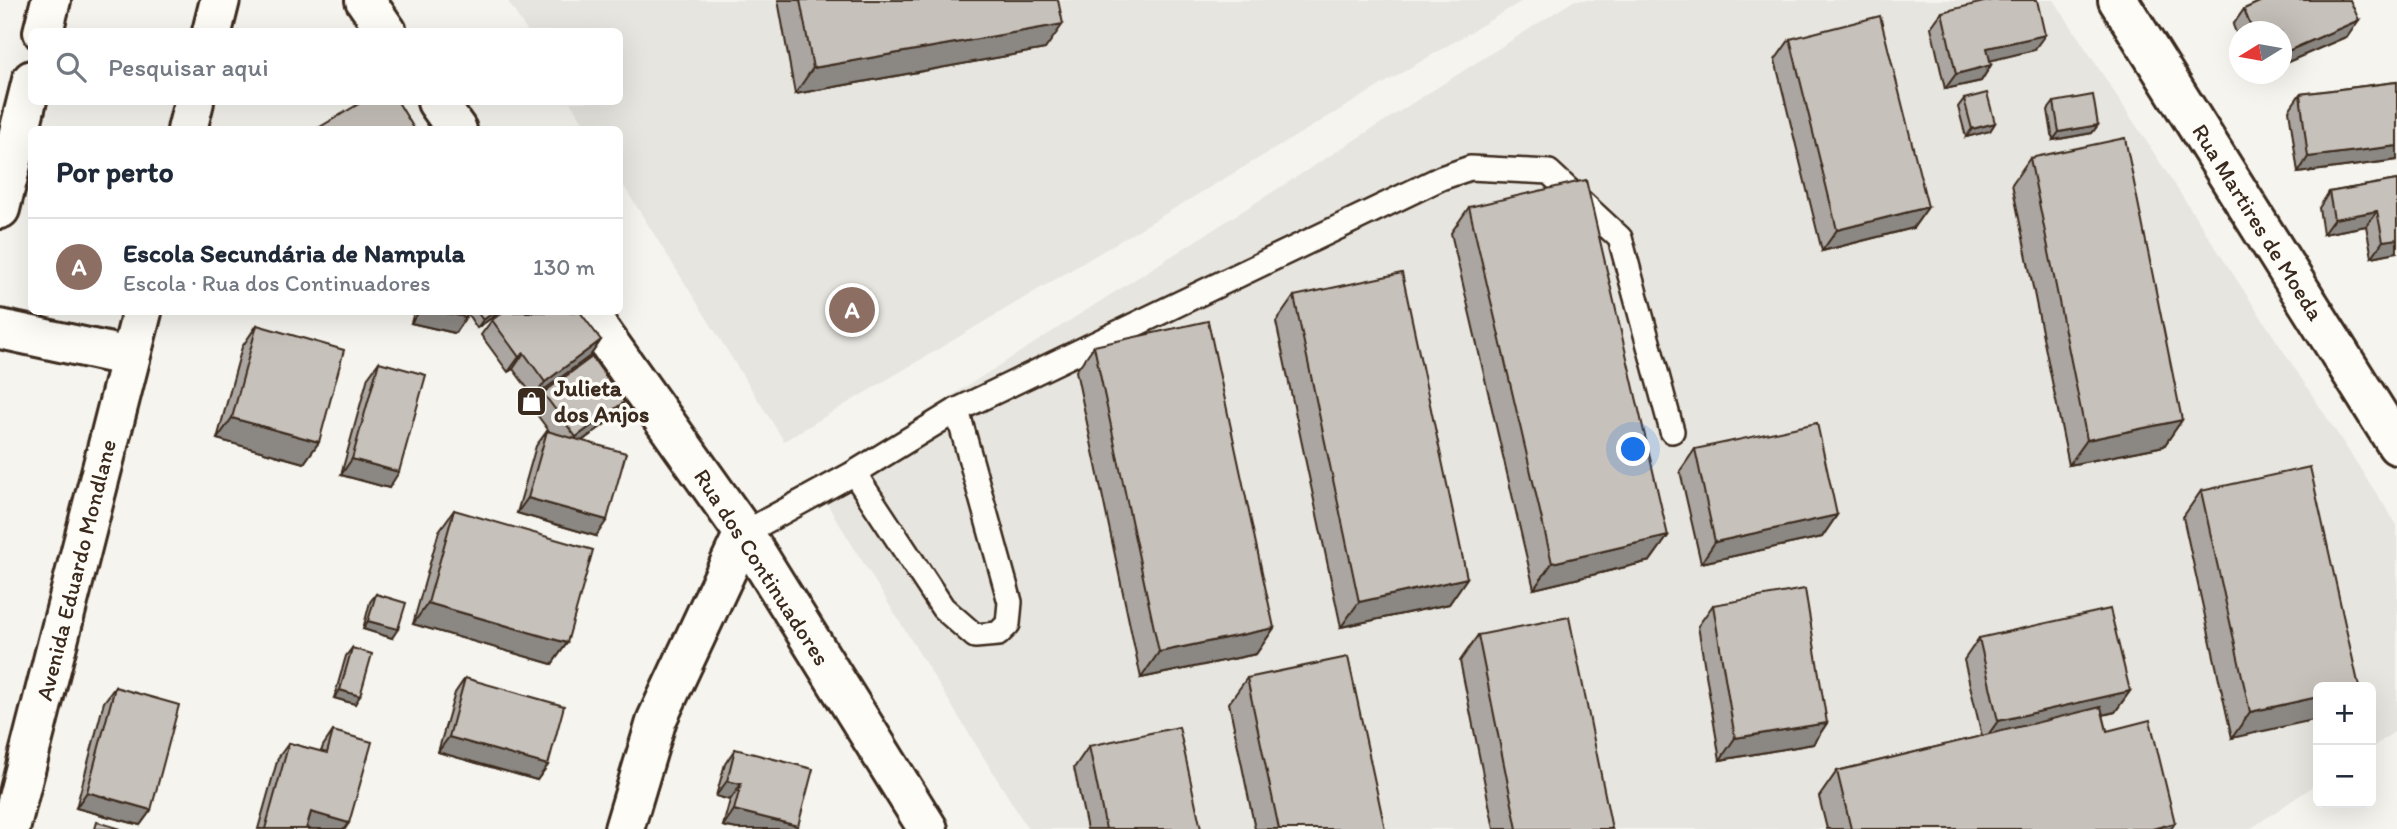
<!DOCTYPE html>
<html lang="pt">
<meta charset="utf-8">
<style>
body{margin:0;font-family:Itim,sans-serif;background:#f2f2f3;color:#1f2937}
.controls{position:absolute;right:21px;bottom:21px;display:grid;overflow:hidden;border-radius:10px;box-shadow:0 7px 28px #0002}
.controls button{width:63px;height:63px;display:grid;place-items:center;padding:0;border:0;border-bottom:2px solid #e0e1e3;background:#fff;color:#1f2937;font:35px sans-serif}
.compass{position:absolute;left:2229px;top:21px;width:63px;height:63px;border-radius:50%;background:#fff;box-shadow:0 7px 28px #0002;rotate:259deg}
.you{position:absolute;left:1634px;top:450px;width:24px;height:24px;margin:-18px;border:5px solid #fff;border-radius:50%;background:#1a73e8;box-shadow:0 0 0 10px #1a73e833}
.badge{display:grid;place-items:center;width:46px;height:46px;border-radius:50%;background:#3b2a1e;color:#fff;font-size:23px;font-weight:700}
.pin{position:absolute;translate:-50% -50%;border:4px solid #fff;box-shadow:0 2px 7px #0006}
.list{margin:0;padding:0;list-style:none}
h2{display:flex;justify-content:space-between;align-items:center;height:91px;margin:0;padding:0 28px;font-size:30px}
h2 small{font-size:23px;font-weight:400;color:#747a83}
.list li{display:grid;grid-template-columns:46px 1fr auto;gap:21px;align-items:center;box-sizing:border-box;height:98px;padding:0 28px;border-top:2px solid #e0e1e3}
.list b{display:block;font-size:26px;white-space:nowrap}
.list p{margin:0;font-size:23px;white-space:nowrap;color:#747a83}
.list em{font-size:23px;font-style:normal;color:#747a83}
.icon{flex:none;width:38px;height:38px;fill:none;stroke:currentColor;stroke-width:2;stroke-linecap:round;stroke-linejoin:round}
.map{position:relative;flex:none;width:2397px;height:829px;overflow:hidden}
.search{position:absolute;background:#fff;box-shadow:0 7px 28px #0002;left:28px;top:28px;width:595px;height:77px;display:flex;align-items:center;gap:18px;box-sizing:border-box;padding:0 24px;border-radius:10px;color:#747a83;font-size:26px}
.panel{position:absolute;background:#fff;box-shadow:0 7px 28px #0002;left:28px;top:126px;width:595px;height:189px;border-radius:10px}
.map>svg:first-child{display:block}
.built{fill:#e7e5df}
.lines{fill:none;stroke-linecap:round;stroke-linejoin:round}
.lane-casing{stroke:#3b2a1e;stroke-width:28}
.street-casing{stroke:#3b2a1e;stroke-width:44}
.secondary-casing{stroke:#3b2a1e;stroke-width:44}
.lane{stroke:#fdfcf7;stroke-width:23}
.street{stroke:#fdfcf7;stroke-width:38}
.secondary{stroke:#fdfcf7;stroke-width:38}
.wall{fill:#aba6a1;stroke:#3b2a1e;stroke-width:2}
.shaded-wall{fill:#8b8783;stroke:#3b2a1e;stroke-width:2}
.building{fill:#c7c1bb;stroke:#3b2a1e;stroke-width:2}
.labels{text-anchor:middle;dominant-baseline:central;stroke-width:7;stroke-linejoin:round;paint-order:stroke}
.street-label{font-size:23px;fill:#3b2a1e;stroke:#fdfcf7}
.poi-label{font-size:23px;font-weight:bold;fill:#3b2a1e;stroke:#fdfcf7;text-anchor:start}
</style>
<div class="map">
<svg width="2397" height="829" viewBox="0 0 2397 829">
<rect width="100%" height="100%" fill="#f5f4ee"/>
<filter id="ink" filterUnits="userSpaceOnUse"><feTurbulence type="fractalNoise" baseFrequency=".0143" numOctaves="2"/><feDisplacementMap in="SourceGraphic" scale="14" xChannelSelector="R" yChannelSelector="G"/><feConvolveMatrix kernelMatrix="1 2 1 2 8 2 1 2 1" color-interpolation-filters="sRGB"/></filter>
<g filter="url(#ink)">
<g class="built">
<path d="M507,0H1524L784,441L620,180V130L588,129L570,102H620V32L527,31Z"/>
<path d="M1575,0H2054L2397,525V730L2371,748V687H2318V783L2250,829H1028L814,483Z"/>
</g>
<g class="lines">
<defs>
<g id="lane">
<path d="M854,473L943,608L975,636L998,634L1008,624L1010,602L957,410"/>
<path d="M744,533L854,473L957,410L1441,178L1470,168L1549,172L1620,238L1672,431"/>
</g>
<g id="street">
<path d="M2118,0L2397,445"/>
<path d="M624,829L657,719L744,533"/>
</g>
<g id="secondary">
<path d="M365,0L387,32"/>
<path d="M43,32L51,0"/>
<path d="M212,32L220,0"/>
<path d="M437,102L457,130"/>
<path d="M187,130L194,102"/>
<path d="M0,209L32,80"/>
<path d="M587,312L744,533L928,829"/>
<path d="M0,329L130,357"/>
<path d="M10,829L142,312"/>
</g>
</defs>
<use href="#lane" class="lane-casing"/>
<use href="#street" class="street-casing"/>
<use href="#secondary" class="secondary-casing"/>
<use href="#lane" class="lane"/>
<use href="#street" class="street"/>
<use href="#secondary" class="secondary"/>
</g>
<g class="wall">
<path d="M778,0H1058L1045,49L795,94Z"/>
<path d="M2259,0H2350L2348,36L2281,65V32H2239V40L2233,25L2244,9L2260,2Z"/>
<path d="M1942,12L2034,50L1990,60L1991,65L1981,81L1945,89L1931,27Z"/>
<path d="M1790,39L1928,207L1913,228L1822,251L1775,60Z"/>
<path d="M2397,82V160L2298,173L2289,110L2300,94Z"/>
<path d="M1964,99L1995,123L1990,131L1966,137L1958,107Z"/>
<path d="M2054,102L2098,125L2092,133L2053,140L2048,110Z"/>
<path d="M2030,158L2182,420L2164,446L2069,465L2012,184Z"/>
<path d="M2397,180V252L2372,257L2366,226L2323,234L2319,208L2329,192Z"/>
<path d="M1469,207L1668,536L1650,561L1534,589L1451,233Z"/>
<path d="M1294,296L1467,578L1449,604L1341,627L1276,322Z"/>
<path d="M414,312H500L477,328L467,313L455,333L411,323Z"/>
<path d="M492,320L601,340L590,356L534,397L513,369L508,372L481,335Z"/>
<path d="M257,325L319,442L304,463L217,439L242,347Z"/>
<path d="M1094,346L1274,628L1256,654L1141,678L1076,371Z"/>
<path d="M379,362L389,488L341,475L368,377Z"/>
<path d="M543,393L613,418L582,441L596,536L517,513L536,446L547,431H549L532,408Z"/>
<path d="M1695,449L1837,515L1822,537L1701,563L1680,471Z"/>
<path d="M2201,491L2359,687L2232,738L2183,517Z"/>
<path d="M454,510L567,643L552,664L413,624L439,531Z"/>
<path d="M376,594L392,638L363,629L370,602Z"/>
<path d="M1713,605L1827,723L1813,744L1720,760L1698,626Z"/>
<path d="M1478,635L1612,829H1494L1460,661Z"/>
<path d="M1979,638L2130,691L2115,712L2103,715L2107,731L2171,829H1827L1819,797L1837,771L1982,736L1964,660Z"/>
<path d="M352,648L355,704L334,698L346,656Z"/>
<path d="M465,678L548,765L537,780L438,752L455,693Z"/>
<path d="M1247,678L1385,829H1255L1229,703Z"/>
<path d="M115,687L151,810L140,825L76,808L104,702Z"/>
<path d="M333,731L345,829H258L278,758L289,743L321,752L323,746Z"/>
<path d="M1089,746L1201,829H1087L1074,768Z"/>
<path d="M735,749L798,826L797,829H737L723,826L730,800L716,796L725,764Z"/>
</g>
<g class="shaded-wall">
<path d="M2359,20L2348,36L2281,65V54Z"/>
<path d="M1063,24L1045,49L795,94L813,68Z"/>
<path d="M2045,35L2034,50L1977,64L1987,48Z"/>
<path d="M1991,65L1981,81L1945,89L1956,74Z"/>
<path d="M1995,123L1990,131L1966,137L1972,129Z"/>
<path d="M2098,125L2092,133L2053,140L2059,132Z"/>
<path d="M2397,146V160L2298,173L2308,157Z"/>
<path d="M1928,207L1913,228L1822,251L1837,230Z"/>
<path d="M2377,211L2366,226L2323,234L2334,219Z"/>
<path d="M2397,239V252L2372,257L2383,241Z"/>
<path d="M419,312H441L466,317L455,333L411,323Z"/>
<path d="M494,312H500L477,328L483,320Z"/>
<path d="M601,340L590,356L534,397L545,382Z"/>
<path d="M524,353L513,369L508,372L519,357Z"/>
<path d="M624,402L613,418L565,453L576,437Z"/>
<path d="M232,418L319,442L304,463L217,439Z"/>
<path d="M2182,420L2164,446L2069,465L2087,440Z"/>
<path d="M352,459L399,472L389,488L341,475Z"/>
<path d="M528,498L607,520L596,536L517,513Z"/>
<path d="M1837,515L1822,537L1701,563L1715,542Z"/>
<path d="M1668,536L1650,561L1534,589L1552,563Z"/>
<path d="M1467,578L1449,604L1341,627L1359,602Z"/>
<path d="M428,603L567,643L552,664L413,624Z"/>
<path d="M368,621L398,629L392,638L363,629Z"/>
<path d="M1274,628L1256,654L1141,678L1159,652Z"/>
<path d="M340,690L360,696L355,704L334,698Z"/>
<path d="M2130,691L2115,712L1983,742L1998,721Z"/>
<path d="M2318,697V719L2232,738L2250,712Z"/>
<path d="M1827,723L1813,744L1720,760L1735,738Z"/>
<path d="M449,737L548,765L537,780L438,752Z"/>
<path d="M727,781L741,784L730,800L716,796Z"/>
<path d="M87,792L151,810L140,825L76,808Z"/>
<path d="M734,810L798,826L797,829H737L723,826Z"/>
<path d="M311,812L349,823L345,829H306Z"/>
<path d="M2175,823L2171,829H2152Z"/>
</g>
<g class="building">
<path d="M800,0H1058L1063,24L813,68Z"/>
<path d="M1992,0H2037L2045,35L1987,48L1991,65L1956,74L1942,12Z"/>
<path d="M2264,0H2350L2359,20L2281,54V32H2253L2244,9Z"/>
<path d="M1880,16L1928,207L1837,230L1790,39Z"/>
<path d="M2397,82V146L2308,157L2300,94Z"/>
<path d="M1987,93L1995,123L1972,129L1964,99Z"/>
<path d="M2093,95L2098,125L2059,132L2054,102Z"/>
<path d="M362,102H398L415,130H315Z"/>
<path d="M2125,138L2182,420L2087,440L2030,158Z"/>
<path d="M1586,180L1668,536L1552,563L1469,207Z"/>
<path d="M2397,180V239L2383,241L2377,211L2334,219L2329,192Z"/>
<path d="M1402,273L1467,578L1359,602L1294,296Z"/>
<path d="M441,312H467L466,317Z"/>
<path d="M477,312H494L483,320Z"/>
<path d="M503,312H580L601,340L545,382L524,353L519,357L492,320Z"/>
<path d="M1208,321L1274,628L1159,652L1094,346Z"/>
<path d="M257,325L344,350L319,442L232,418Z"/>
<path d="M592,357L624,402L576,437L543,393Z"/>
<path d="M379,362L426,375L399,472L352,459Z"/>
<path d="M1817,423L1837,515L1715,542L1695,449Z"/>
<path d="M547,431L626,453L607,520L528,498Z"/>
<path d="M2310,467L2359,687H2318V697L2250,712L2201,491Z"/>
<path d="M454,510L593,550L567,643L428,603Z"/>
<path d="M1805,589L1827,723L1735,738L1713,605Z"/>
<path d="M376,594L406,603L398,629L368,621Z"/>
<path d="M2110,609L2130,691L1998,721L1979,638Z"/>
<path d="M1569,617L1612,829H1517L1478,635Z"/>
<path d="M352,648L372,654L360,696L340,690Z"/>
<path d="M1348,657L1385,829H1279L1247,678Z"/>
<path d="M465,678L564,706L548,765L449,737Z"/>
<path d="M115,687L179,705L151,810L87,792Z"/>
<path d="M2101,707L2107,731L2150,720L2175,823L2152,829H1851L1837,771Z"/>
<path d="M1179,727L1201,829H1106L1089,746Z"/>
<path d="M333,731L372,742L349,823L311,812L306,829H265L289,743L327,753Z"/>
<path d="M735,749L813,769L798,826L734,810L741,784L727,781Z"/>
<path d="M97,822L121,829H95Z"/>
</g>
</g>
<defs>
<symbol id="shop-square" viewBox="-11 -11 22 22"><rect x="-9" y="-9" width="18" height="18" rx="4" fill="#3b2a1e" stroke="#fdfcf7"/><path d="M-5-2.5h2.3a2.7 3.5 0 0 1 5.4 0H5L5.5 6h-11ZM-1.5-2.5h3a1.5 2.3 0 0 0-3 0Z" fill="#fff"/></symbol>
</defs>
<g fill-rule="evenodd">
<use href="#shop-square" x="514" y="384" width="35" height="35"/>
</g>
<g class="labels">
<g class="street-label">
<text transform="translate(2258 222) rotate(58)">Rua Martires de Moeda</text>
<text transform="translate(762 567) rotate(57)">Rua dos Continuadores</text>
<text transform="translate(76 570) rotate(-76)">Avenida Eduardo Mondlane</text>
</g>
<g class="poi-label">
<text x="554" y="388">Julieta<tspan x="554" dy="26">dos Anjos</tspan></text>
</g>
</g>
</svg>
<div class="controls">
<button>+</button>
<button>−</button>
</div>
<svg class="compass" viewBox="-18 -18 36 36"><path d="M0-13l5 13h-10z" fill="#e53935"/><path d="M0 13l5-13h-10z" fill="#747a83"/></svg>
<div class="you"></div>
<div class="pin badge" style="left:852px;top:310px;background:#8d6e63">A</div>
<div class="search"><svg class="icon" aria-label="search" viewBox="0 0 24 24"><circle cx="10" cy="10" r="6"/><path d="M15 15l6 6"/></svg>Pesquisar aqui</div>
<section class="panel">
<h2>Por perto<small></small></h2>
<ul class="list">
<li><span class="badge" style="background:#8d6e63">A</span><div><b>Escola Secundária de Nampula</b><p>Escola · Rua dos Continuadores</p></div><em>130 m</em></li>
</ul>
</section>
</div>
